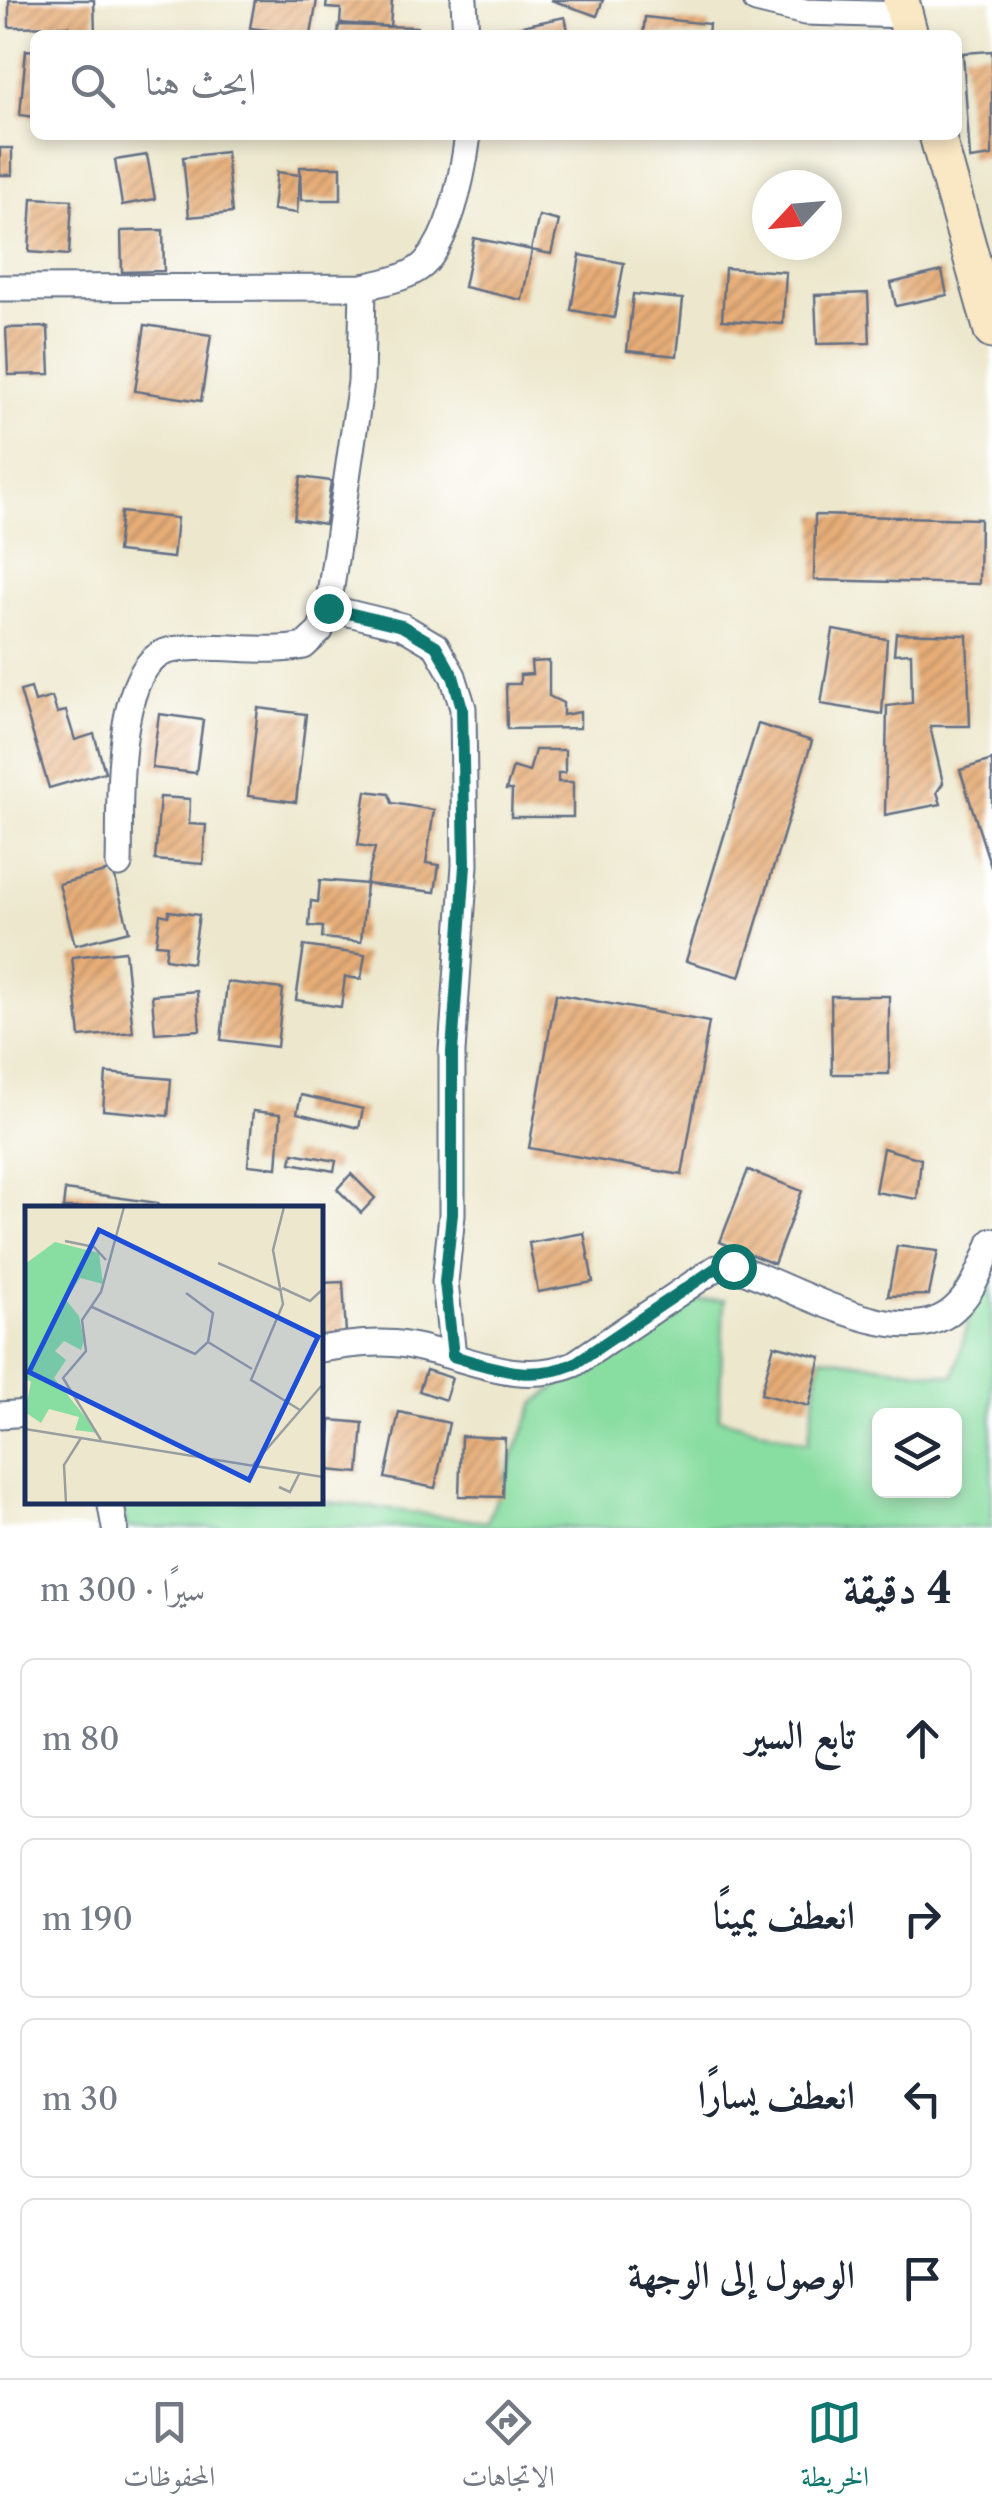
<!DOCTYPE html>
<html lang="ar">
<meta charset="utf-8">
<style>
body{margin:0;font-family:"Libre Caslon Text",Amiri,serif;background:#f6f6f7;color:#1f2937;direction:rtl}
.controls{position:absolute;right:30px;bottom:30px;display:grid;overflow:hidden;border-radius:15px;box-shadow:0 5px 15px #0003}
.controls button{width:90px;height:90px;display:grid;place-items:center;padding:0;border:0;border-bottom:2px solid #e0e1e3;background:#fff;color:#1f2937;font:50px sans-serif}
.compass{position:absolute;left:752px;top:170px;width:90px;height:90px;border-radius:50%;background:#fff;box-shadow:0 5px 15px #0003;rotate:244deg}
.stop{position:absolute;width:30px;height:30px;margin:-22px;border:8px solid #0f766e;border-radius:50%;background:#fff}
.stop.end{background:#0f766e;border-color:#fff;box-shadow:0 2px 10px #0008}
.list{margin:0;padding:0;list-style:none}
h2{display:flex;justify-content:space-between;align-items:center;height:130px;margin:0;padding:0 40px;font-size:42px}
h2 small{font-size:32px;font-weight:400;color:#747a83}
.list li{display:grid;grid-template-columns:65px 1fr auto;gap:30px;align-items:center;box-sizing:border-box;height:160px;margin:0 20px 20px;padding:0 20px;border:2px solid #e0e1e3;border-radius:15px}
.list b{display:block;font-size:38px;white-space:nowrap}
.list em{font-size:32px;font-style:normal;color:#747a83}
.icon{flex:none;width:55px;height:55px;fill:none;stroke:currentColor;stroke-width:2;stroke-linecap:round;stroke-linejoin:round}
.map{position:relative;flex:none;width:992px;height:1528px;overflow:hidden;direction:ltr}
.search{position:absolute;background:#fff;box-shadow:0 5px 15px #0003;left:30px;right:30px;top:30px;height:110px;display:flex;align-items:center;gap:25px;box-sizing:border-box;padding:0 35px;border-radius:15px;color:#747a83;font-size:38px}
.sheet{height:850px;background:#fff}
nav{display:flex;justify-content:space-around;align-items:center;box-sizing:border-box;height:140px;border-top:2px solid #e0e1e3;background:#fff;font-size:28px;color:#747a83}
nav a{display:grid;justify-items:center;gap:5px}
nav .on{color:#0f766e}
.map>svg:first-child{display:block}
.green{fill:#88dda0;stroke:#52867f;stroke-width:2.5;fill-rule:evenodd}
.building{fill:url(#building-hatch)}
.lines{fill:none;stroke-linecap:round;stroke-linejoin:round}
.street-casing{stroke:#647085;stroke-width:29}
.secondary-casing{stroke:#647085;stroke-width:39}
.street{stroke:#fff;stroke-width:25}
.secondary{stroke:#fae7c3;stroke-width:35}
.route{stroke:#0f766e;stroke-width:12}
.inset-road{fill:none;stroke:#999ea1;stroke-width:2.5}
.view{fill:#1d4ed8;fill-opacity:0.15;stroke:#1d4ed8;stroke-width:5}
.inset-edge{fill:none;stroke:#1b2f5e;stroke-width:5}
</style>
<div class="map">
<svg width="992" height="1528" viewBox="0 0 992 1528">
<defs>
<pattern id="building-hatch" width="6" height="6" patternUnits="userSpaceOnUse" patternTransform="scale(2.5)"><rect width="6" height="6" fill="#e7ad77"/><path d="M-1 1l2-2M0 6l6-6M5 7l2-2" fill="none" stroke="#ba8d65"/></pattern>
</defs>
<rect width="100%" height="100%" fill="#fff"/>
<filter id="ink" filterUnits="userSpaceOnUse"><feTurbulence type="fractalNoise" baseFrequency=".01" numOctaves="2"/><feDisplacementMap in="SourceGraphic" scale="20" xChannelSelector="R" yChannelSelector="G"/><feConvolveMatrix kernelMatrix="1 2 1 2 8 2 1 2 1" color-interpolation-filters="sRGB"/></filter>
<filter id="wash" filterUnits="userSpaceOnUse"><feTurbulence type="fractalNoise" baseFrequency=".0048" numOctaves="4" result="noise"/><feDisplacementMap in="SourceGraphic" scale="40" xChannelSelector="R" yChannelSelector="G"/><feGaussianBlur stdDeviation="2.25" result="paint"/><feColorMatrix in="noise" values="0 0 0 0 0 0 0 0 0 0 0 0 0 0 0 0 0 1.4 0 .05"/><feComposite in="paint" operator="in"/></filter>
<g filter="url(#wash)">
<rect width="100%" height="100%" fill="#ede8cd"/>
<path class="green" d="M992,1252V1528H126L121,1500H320V1494L322,1501L487,1522L535,1403L665,1303L724,1300L719,1418L808,1443L821,1357L954,1376L982,1266ZM880,1416H954V1490H880Z"/>
<g id="blocks">
<g class="building">
<path d="M9,0H94L95,35H70L69,26L9,27Z"/>
<path d="M255,0H317L311,35L250,28Z"/>
<path d="M327,0H392L390,27L340,23L341,9L326,8Z"/>
<path d="M551,0H603L597,16Z"/>
<path d="M565,17L569,35H499L498,31Z"/>
<path d="M645,17L709,24L708,35H643Z"/>
<path d="M339,25L417,27V35H338Z"/>
<path d="M26,50L35,51V117L20,115Z"/>
<path d="M992,51V156L970,159L963,53Z"/>
<rect x="0" y="148" width="12" height="27"/>
<path d="M226,152L232,213L189,217L183,157Z"/>
<path d="M147,155L155,199L122,205L115,160Z"/>
<path d="M300,167H341V200H301Z"/>
<path d="M277,172L300,175L297,213L273,210Z"/>
<path d="M32,198L72,200L69,255L29,252Z"/>
<path d="M539,216L559,221L551,254L531,250Z"/>
<path d="M163,230L164,271L122,272L121,231Z"/>
<path d="M474,238L532,250L522,300L464,287Z"/>
<path d="M580,255L624,263L614,318L571,310Z"/>
<path d="M725,268L786,272L783,324L722,320Z"/>
<path d="M942,271L947,295L896,306L891,283Z"/>
<path d="M868,293L870,343L817,344L815,295Z"/>
<path d="M633,294L683,299L677,356L627,351Z"/>
<path d="M145,325L211,335L201,401L135,391Z"/>
<path d="M48,327L50,374L8,375L6,328Z"/>
<path d="M301,477L331,481L325,524L294,519Z"/>
<path d="M121,512L177,518L173,558L117,552Z"/>
<path d="M815,515L980,519L979,584L814,580Z"/>
<path d="M833,630L887,639L882,714L821,704Z"/>
<path d="M896,633L967,635L970,726H930L943,783L937,792L941,804L885,815L887,706L912,703L911,653L894,654Z"/>
<path d="M549,661V696L563,703V715L580,712V728L507,729L506,684H520V675L532,674L531,662Z"/>
<path d="M31,688L35,702L52,697L57,713L66,711L75,740L94,734L105,772L49,788L20,691Z"/>
<path d="M258,708L306,714L296,802L248,796Z"/>
<path d="M159,714L203,720L196,773L152,768Z"/>
<path d="M758,724L812,741L740,977L686,961Z"/>
<path d="M535,750H565V773H558V782H573V817H511L512,790H506L513,767L529,772Z"/>
<path d="M992,760V867H991L960,770Z"/>
<path d="M366,791L389,794L392,803L434,810L426,863L439,865L435,892L366,884L375,848L358,845Z"/>
<path d="M160,797L190,799L189,824L206,825L203,864L155,860Z"/>
<path d="M113,870L129,931L75,945L59,884Z"/>
<path d="M320,880L366,884L361,942L322,938L323,927L309,926L311,901L318,902Z"/>
<path d="M169,911L199,915L192,963L165,959L167,945L156,944L160,914L168,916Z"/>
<path d="M304,946L365,955L361,979L345,977L341,1007L296,1000Z"/>
<path d="M125,951L133,1032L80,1037L72,957Z"/>
<path d="M227,982L283,989L277,1047L221,1040Z"/>
<path d="M197,991L200,1030L155,1033L152,995Z"/>
<path d="M556,994L709,1022L682,1175L529,1148Z"/>
<path d="M831,996H889V1074H832Z"/>
<path d="M106,1073L171,1079L168,1116L103,1110Z"/>
<path d="M301,1095L363,1109L359,1128L297,1113Z"/>
<path d="M253,1111L281,1114L277,1168L248,1165Z"/>
<path d="M883,1148L921,1159L917,1199L875,1192Z"/>
<path d="M293,1153L336,1161L334,1171L291,1163Z"/>
<path d="M748,1170L802,1191L774,1264L720,1242Z"/>
<path d="M351,1174L375,1198L361,1213L337,1189Z"/>
<path d="M65,1190L158,1203L157,1208H63Z"/>
<path d="M584,1233L593,1282L538,1292L529,1243Z"/>
<path d="M897,1246L938,1251L929,1295L888,1296Z"/>
<path d="M343,1282L346,1334L320,1336V1283Z"/>
<path d="M774,1345L821,1357L809,1406L761,1394Z"/>
<path d="M426,1370L452,1378L445,1400L419,1391Z"/>
<path d="M399,1412L449,1423L435,1488L385,1478Z"/>
<path d="M331,1420L363,1423L359,1473L327,1470Z"/>
<path d="M461,1436L505,1438L503,1497L459,1496Z"/>
</g>
</g>
</g>
<g filter="url(#ink)">
<use href="#blocks" fill-opacity="0" stroke="#647085" stroke-width="2.5"/>
<g class="lines">
<defs>
<g id="street">
<path d="M464,0L466,35"/>
<path d="M756,0L805,12L905,15"/>
<path d="M0,288L363,287C383,282 413,278 427,261C452,230 463,173 468,135"/>
<path d="M328,608L402,626L436,646L453,676L463,708L465,865L452,1052V1215L445,1282L453,1356"/>
<path d="M119,864C121,816 111,660 172,650C216,642 261,655 304,646L320,631L328,608L361,382L363,287"/>
<path d="M320,1349C347,1345 379,1340 406,1345C465,1355 516,1388 574,1364L716,1268L733,1267C788,1282 902,1357 954,1309C974,1291 982,1266 992,1241"/>
<path d="M0,1415L28,1413"/>
<path d="M110,1500L115,1528"/>
</g>
<g id="secondary">
<path d="M901,0L910,35"/>
<path d="M937,135L992,331"/>
</g>
</defs>
<use href="#street" class="street-casing"/>
<use href="#secondary" class="secondary-casing"/>
<use href="#street" class="street"/>
<use href="#secondary" class="secondary"/>
</g>
</g>
<g class="lines" filter="url(#ink)">
<path class="route" d="M328,608L402,626L436,646L453,676L462,708L465,865L452,1052V1214L445,1282L453,1356C497,1369 530,1382 574,1364L716,1268L733,1266"/>
</g>
<g transform="translate(25 1206)">
<rect width="298" height="298" fill="#ede8cd"/>
<path d="M30,36L74,47L78,78L55,72L41,94L54,110L59,135L56,144L39,135L30,145L41,154L29,172L73,227L50,224L54,211L24,203L16,217L0,206L6,176L0,172V58Z" fill="#88dda0"/>
<path class="inset-road" d="M259,1L248,44L258,98L226,174L275,204M40,35L69,41L81,54M193,57L257,85M257,82L285,95L298,83M67,101L170,148L183,136L188,107L161,87M183,136L227,163M0,223L298,271M76,234L38,172L61,145L57,114L76,86L99,1M228,259L298,178M254,281L265,286L274,268M41,297L39,259L56,232"/>
<path class="view" d="M74,24L293,131L224,274L4,166Z"/>
<rect width="298" height="298" class="inset-edge"/>
</g>
</svg>
<div class="controls">
<button><svg class="icon" aria-label="layers" viewBox="0 0 24 24"><path d="M12 4l9 5-9 5-9-5zM3 14l9 5 9-5"/></svg></button>
</div>
<svg class="compass" viewBox="-18 -18 36 36"><path d="M0-13l5 13h-10z" fill="#e53935"/><path d="M0 13l5-13h-10z" fill="#747a83"/></svg>
<div class="stop" style="left:733px;top:1266px"></div>
<div class="stop end" style="left:328px;top:608px"></div>
<div class="search"><svg class="icon" aria-label="search" viewBox="0 0 24 24"><circle cx="10" cy="10" r="6"/><path d="M15 15l6 6"/></svg>ابحث هنا</div>
</div>
<section class="sheet">
<h2>4 دقيقة<small>سيرًا · 300 m</small></h2>
<ul class="list">
<li><svg class="icon" aria-label="ahead" viewBox="0 0 24 24"><path d="M12 20V5M6 11l6-6 6 6"/></svg><div><b>تابع السير</b></div><em>80 m</em></li>
<li><svg class="icon" aria-label="right" viewBox="0 0 24 24"><path d="M7 20v-9h11M14 6l5 5-5 5"/></svg><div><b>انعطف يمينًا</b></div><em>190 m</em></li>
<li><svg class="icon" aria-label="left" viewBox="0 0 24 24"><path d="M17 20v-9H6M10 6l-5 5 5 5"/></svg><div><b>انعطف يسارًا</b></div><em>30 m</em></li>
<li><svg class="icon" aria-label="arrive" viewBox="0 0 24 24"><path d="M6 21V4h12l-3 4 3 4H6"/></svg><div><b>الوصول إلى الوجهة</b></div></li>
</ul>
</section>
<nav>
<a class="on"><svg class="icon" aria-label="map" viewBox="0 0 24 24"><path d="M3 6l6-2 6 2 6-2v14l-6 2-6-2-6 2zM9 4v14M15 6v14"/></svg>الخريطة</a>
<a><svg class="icon" aria-label="directions" viewBox="0 0 24 24"><path d="M12 3l9 9-9 9-9-9zM9 14v-3h6M13 9l2 2-2 2"/></svg>الاتجاهات</a>
<a><svg class="icon" aria-label="saved" viewBox="0 0 24 24"><path d="M7 4h10v16l-5-4-5 4z"/></svg>المحفوظات</a>
</nav>
